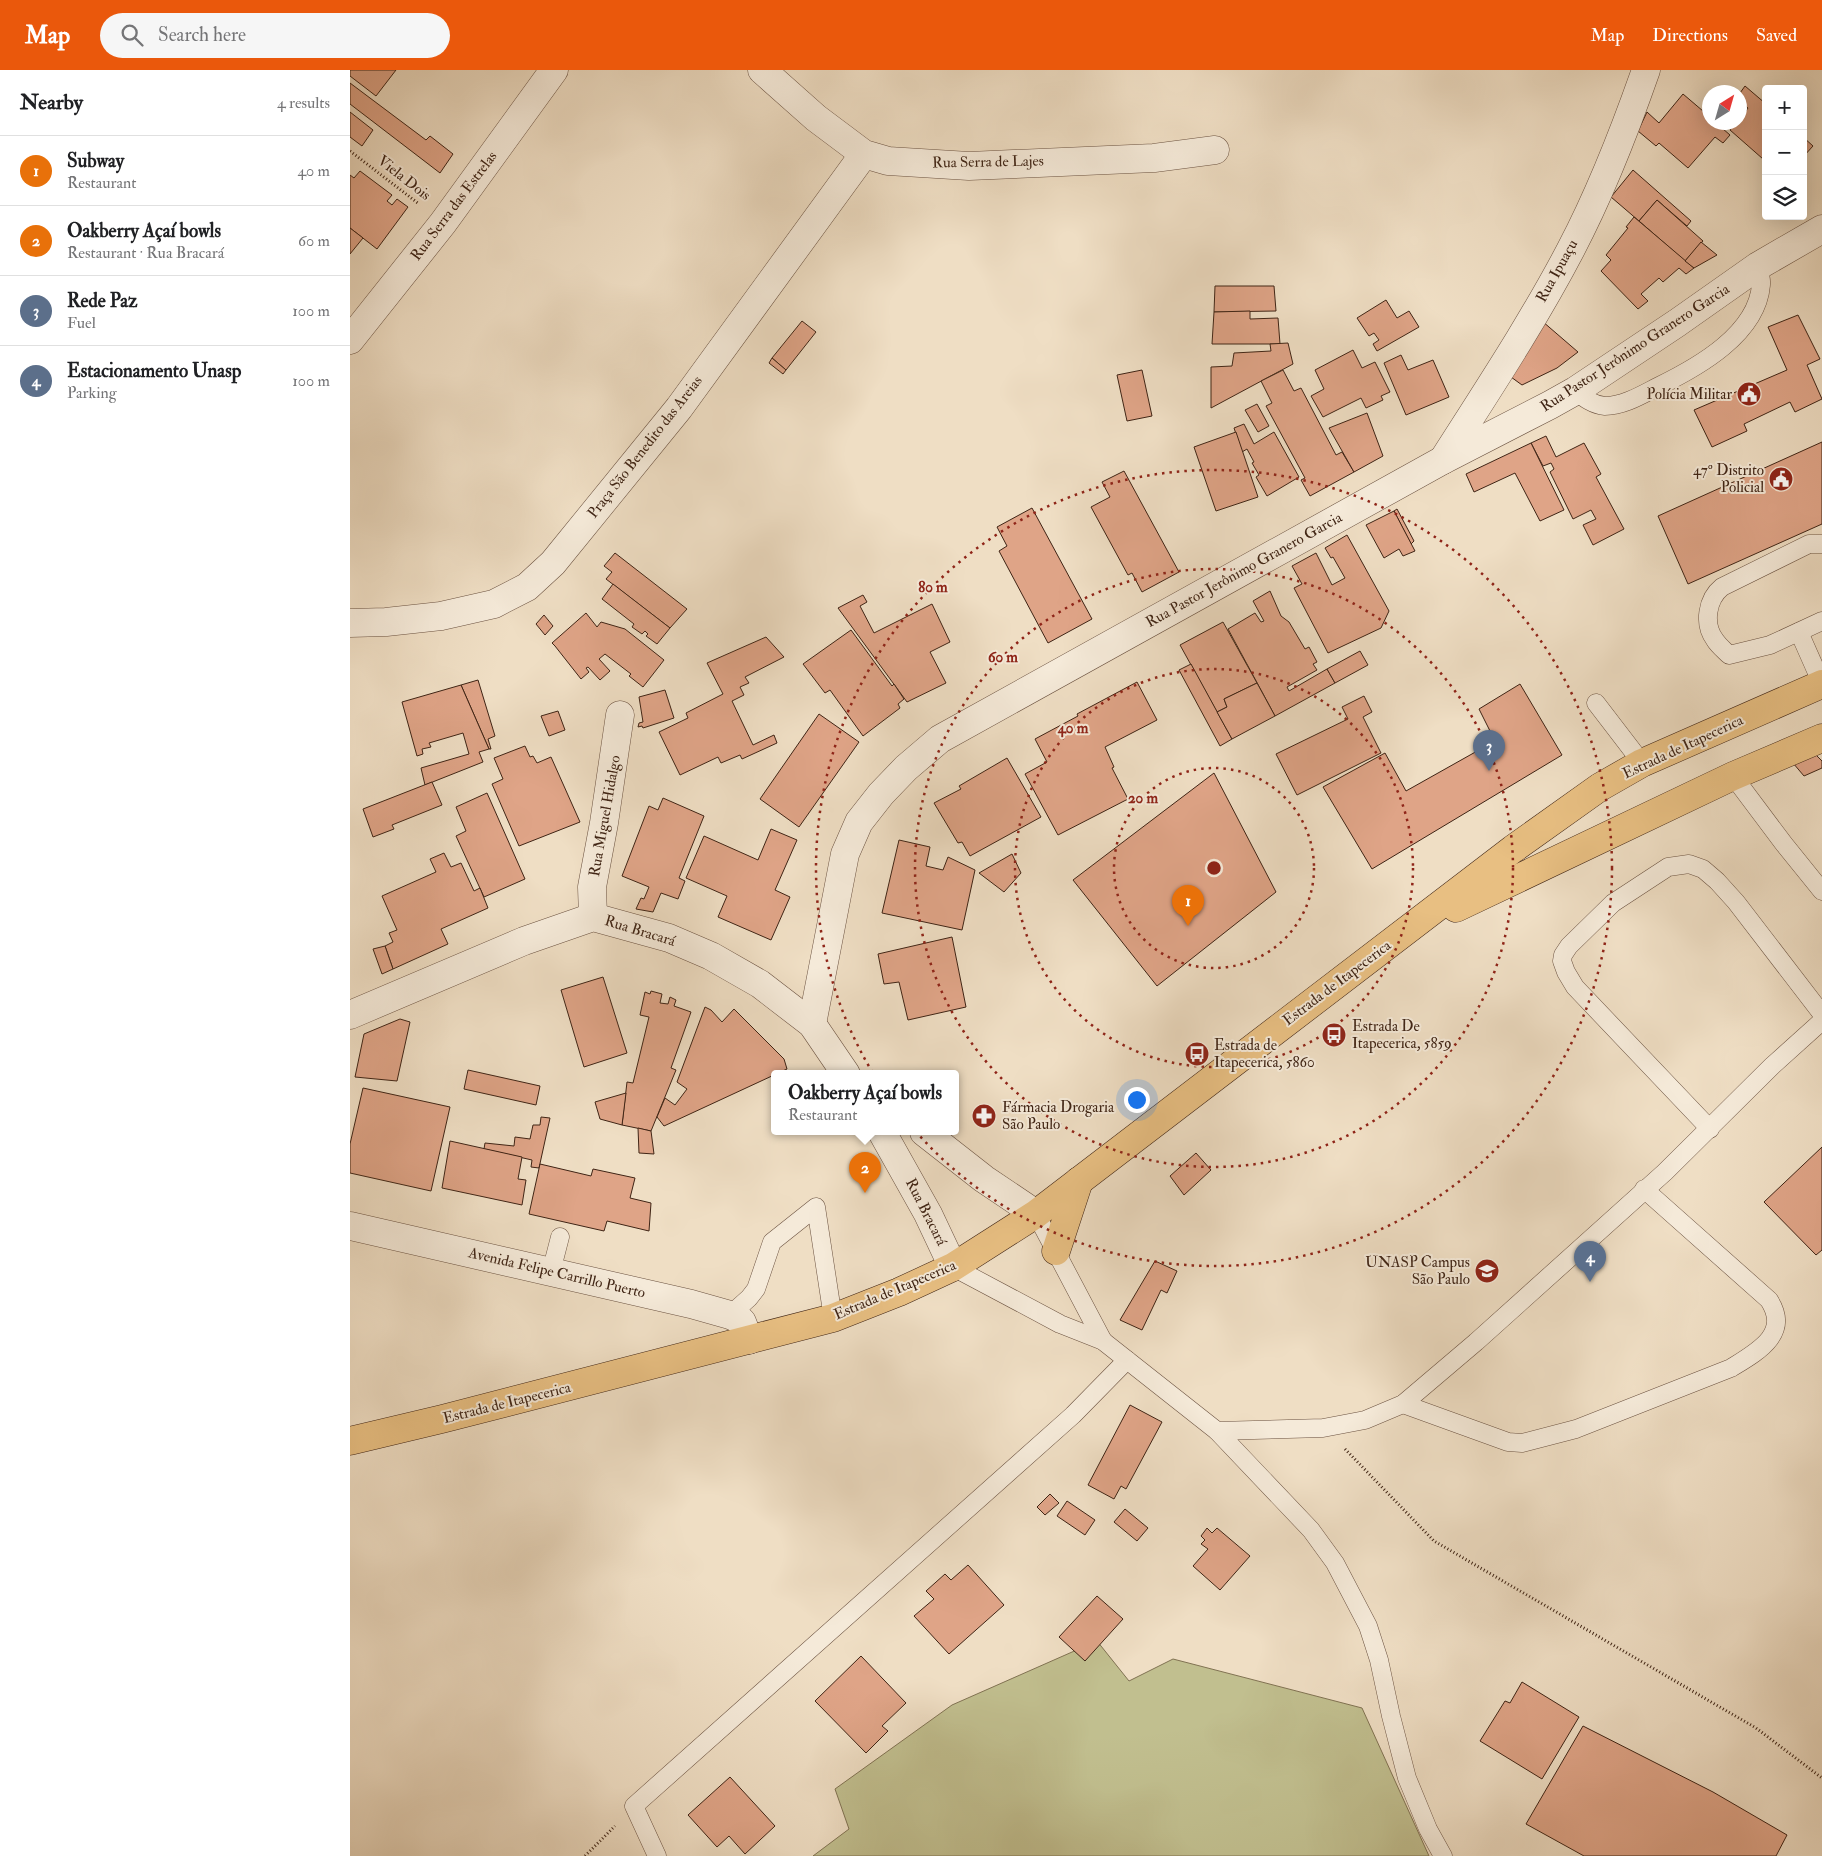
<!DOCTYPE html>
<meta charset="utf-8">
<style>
body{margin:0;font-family:"IM FELL Double Pica",serif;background:#f6f6f6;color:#202124}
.controls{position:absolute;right:15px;top:15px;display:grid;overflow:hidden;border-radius:5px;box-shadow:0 5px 20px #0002}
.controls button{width:45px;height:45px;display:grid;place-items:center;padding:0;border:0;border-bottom:1px solid #e0e0e0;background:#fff;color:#202124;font:25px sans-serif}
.compass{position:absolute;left:1352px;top:15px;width:45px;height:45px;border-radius:50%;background:#fff;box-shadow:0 5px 20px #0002;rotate:37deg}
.you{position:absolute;left:786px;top:1029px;width:18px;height:18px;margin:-12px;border:4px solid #fff;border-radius:50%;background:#1a73e8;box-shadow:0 0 0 8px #1a73e833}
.badge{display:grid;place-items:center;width:32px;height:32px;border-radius:50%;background:#ea580c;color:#fff;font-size:16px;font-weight:700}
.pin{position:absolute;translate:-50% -41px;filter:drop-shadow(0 1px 2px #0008)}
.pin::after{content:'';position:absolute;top:26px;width:18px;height:15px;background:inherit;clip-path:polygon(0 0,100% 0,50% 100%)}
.popup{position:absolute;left:421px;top:1000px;width:188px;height:65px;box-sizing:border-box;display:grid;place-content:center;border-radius:5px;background:#fff;filter:drop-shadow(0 1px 4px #0005);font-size:16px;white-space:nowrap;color:#757577}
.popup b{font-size:19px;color:#202124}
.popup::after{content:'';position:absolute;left:50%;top:100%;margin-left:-10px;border:10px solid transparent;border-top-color:#fff}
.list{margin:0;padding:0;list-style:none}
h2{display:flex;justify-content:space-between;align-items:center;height:65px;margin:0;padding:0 20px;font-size:21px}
h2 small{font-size:16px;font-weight:400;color:#757577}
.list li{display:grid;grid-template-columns:32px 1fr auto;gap:15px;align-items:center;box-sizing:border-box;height:70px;padding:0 20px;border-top:1px solid #e0e0e0}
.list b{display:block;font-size:19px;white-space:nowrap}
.list p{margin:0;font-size:16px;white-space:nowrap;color:#757577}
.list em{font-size:16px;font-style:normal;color:#757577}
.icon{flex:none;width:28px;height:28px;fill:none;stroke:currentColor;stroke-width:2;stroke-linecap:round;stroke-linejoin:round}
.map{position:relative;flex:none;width:1472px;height:1786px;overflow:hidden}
header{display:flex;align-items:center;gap:30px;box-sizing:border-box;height:70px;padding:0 25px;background:#ea580c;color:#fff}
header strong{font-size:24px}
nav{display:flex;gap:28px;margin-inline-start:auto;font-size:18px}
.search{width:350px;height:45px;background:#f6f6f6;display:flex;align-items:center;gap:12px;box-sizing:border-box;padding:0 18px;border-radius:28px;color:#757577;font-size:19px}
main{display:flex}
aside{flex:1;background:#fff}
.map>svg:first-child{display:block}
.green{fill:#c1bf8f;stroke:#807252}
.building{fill:#dfa487;stroke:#3f2415}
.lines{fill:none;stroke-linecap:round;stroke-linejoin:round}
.service-casing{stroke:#6b5241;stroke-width:19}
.minor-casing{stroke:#6b5241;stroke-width:29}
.tertiary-casing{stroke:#6b5241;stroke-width:29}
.primary-casing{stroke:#3f2415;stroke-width:29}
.path{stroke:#3f2415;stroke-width:3;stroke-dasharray:1 2.5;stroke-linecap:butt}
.service{stroke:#f5ead9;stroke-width:18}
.minor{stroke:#f5ead9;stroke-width:28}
.tertiary{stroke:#f5ead9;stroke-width:28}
.primary{stroke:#e8bf82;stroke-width:28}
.ring{fill:none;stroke:#8f2418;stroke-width:2.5;stroke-dasharray:2.5 5}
.labels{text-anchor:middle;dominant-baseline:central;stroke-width:4;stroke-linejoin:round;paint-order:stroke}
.street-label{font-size:15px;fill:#3f2415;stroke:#f5ead9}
.poi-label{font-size:15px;fill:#3f2415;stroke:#f5ead9;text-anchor:end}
.centre{fill:#8f2418;stroke:#f5ead9;stroke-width:2.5}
.ring-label{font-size:15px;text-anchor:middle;font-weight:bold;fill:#8f2418;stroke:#f5ead9;stroke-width:4;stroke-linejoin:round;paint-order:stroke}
</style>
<header>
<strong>Map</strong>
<div class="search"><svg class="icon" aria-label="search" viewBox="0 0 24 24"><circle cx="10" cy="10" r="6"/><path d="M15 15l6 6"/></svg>Search here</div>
<nav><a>Map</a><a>Directions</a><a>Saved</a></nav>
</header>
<main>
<aside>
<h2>Nearby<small>4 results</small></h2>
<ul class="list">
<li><span class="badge" style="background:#e8710a">1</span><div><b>Subway</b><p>Restaurant</p></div><em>40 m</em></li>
<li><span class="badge" style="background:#e8710a">2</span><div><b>Oakberry Açaí bowls</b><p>Restaurant · Rua Bracará</p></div><em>60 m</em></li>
<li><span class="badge" style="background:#5c6f8a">3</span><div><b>Rede Paz</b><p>Fuel</p></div><em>100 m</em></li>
<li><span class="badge" style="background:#5c6f8a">4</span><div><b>Estacionamento Unasp</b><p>Parking</p></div><em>100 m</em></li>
</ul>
</aside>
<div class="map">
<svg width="1472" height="1786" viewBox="0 0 1472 1786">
<rect width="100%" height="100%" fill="#efdec4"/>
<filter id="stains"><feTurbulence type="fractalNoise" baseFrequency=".004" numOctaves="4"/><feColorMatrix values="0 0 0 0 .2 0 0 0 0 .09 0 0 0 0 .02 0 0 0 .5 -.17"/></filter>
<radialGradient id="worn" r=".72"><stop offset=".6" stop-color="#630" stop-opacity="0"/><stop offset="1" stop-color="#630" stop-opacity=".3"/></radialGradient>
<path class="green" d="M747,1571L779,1611L823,1589L1012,1638L1079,1786H463L499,1759L485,1719L602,1635Z"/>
<g class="building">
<path d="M0,0H46L26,26L0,6Z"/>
<path d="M0,13L76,70L80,66L103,84L90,103L0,34Z"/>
<path d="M1395,16L1416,34V87L1413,89L1380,60L1386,52H1390V49L1398,38L1390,31V23Z"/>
<path d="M1333,24L1360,47V52H1365L1380,65L1373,73L1365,67L1338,98L1309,73L1306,76L1288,61L1297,42L1309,53Z"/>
<path d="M0,42L23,60L12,76L0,67Z"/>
<path d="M1453,67L1463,76L1453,87Z"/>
<path d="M1283,100L1341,151L1337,156L1307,130L1289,151L1261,127Z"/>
<path d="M10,101L42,125L37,131L42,135L47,129L58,137L27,179L0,158V105L4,108Z"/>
<path d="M1307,130L1353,171L1335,191L1289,151Z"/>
<path d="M1284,147L1344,198L1336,204L1329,198L1313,212L1309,208L1291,224L1298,231L1288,239L1251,201L1261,190L1256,185L1278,158L1276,157Z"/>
<path d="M0,158L13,168L0,184Z"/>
<path d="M1351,172L1367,185L1344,198L1335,191Z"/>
<path d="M865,216H924L926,241L864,242Z"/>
<path d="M1036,230L1047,248L1059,241L1069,257L1027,281L1023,274L1029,270L1024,263L1019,266L1007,248Z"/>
<path d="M900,241V249L928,248L930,274H862L864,242Z"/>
<path d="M1448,245L1470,289L1457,295L1472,329L1445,342L1440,332L1394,354L1397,361L1362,377L1344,340L1437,300L1418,257Z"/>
<path d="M452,251L466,262L436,300L422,288Z"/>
<path d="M1192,251L1228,282L1207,298L1172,315L1161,307Z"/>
<path d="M938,273L943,294L861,338V297L882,296L884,283L921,281L920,274Z"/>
<path d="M1003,280L1012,298L1025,292L1040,322L1031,326L1033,330L1016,338L1011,328L973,347L961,326L974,319L965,300Z"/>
<path d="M1051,285L1058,300L1083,290L1099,327L1056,345L1034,293Z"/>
<path d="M422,288L436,300L433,304L419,293Z"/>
<path d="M792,300L802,346L777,351L767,305Z"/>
<path d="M933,300L944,321L951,318L986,385L992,382L1004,402L960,426L951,410L955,408L916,336L922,333L911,311Z"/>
<path d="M907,334L919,356L908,362L895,340Z"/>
<path d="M1017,343L1033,386L1004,402L979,358Z"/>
<path d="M894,354L904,374L924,362L949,407L917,426L906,407L909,405L902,393L904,392L897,379L892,382L884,358Z"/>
<path d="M886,362L908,427L866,441L844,377Z"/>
<path d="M1196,366L1206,387L1234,373L1251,404L1246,407L1274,459L1243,475L1233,455L1246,449L1241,440L1223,449L1200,402L1204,399L1201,393L1193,396L1181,373Z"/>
<path d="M1472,372V454L1338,514L1308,446Z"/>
<path d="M1181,373L1214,440L1190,451L1165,403L1124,422L1116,404Z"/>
<path d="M774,401L829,502L792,522L782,503L778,505L741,437L760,427L752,412Z"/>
<path d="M682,438L742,549L698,573L649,481L657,476L647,457Z"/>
<path d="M1047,439L1064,471L1061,474L1044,441Z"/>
<path d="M1044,441L1065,481L1053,486L1049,479L1034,488L1016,455Z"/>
<path d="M997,465L1039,541L1031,558L978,583L944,518L952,514L942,496L966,483L982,515L995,508L983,487L981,488L975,478Z"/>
<path d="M265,483L337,539L320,558L256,509L262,502L254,496Z"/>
<path d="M263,514L320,558L307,574L296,566L298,564L295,561L292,564L282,557L284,554L252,529Z"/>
<path d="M920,521L931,546L939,552L955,579L959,577L967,592L963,594L967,600L937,617L939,621L977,599L985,613L925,646L878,559L905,543L911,552L914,551L903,531Z"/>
<path d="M513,525L517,532L510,536L524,563L582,534L600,572L580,582L596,613L557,632L488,538Z"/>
<path d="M236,543L247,557L251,552L275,559L314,590L293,617L279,606L281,604L255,584L249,589L260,601L250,610L238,597L236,598L239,602L231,609L205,576L202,573Z"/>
<path d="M194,545L203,556L195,565L186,554Z"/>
<path d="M873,552L907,613L874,629L877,637L867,642L830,575Z"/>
<path d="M501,560L542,616L544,614L554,629L548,634L550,638L513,666L480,620L475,623L453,594Z"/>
<path d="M416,567L434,587L395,607L399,613L390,617L394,625L382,631L403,675L424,665L427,673L392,689L390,685L371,693L368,687L330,705L309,662L338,648L336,643L373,624L357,593Z"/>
<path d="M1010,581L1018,595L985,613L977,599Z"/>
<path d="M841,594L882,669L870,676L829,600Z"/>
<path d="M128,610L145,666L138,669L141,679H139L111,615Z"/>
<path d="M787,612L807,650L755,677L764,697L762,698L778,729L708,765L675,704L697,692L685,669L728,646L727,644Z"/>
<path d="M907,613L925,646L882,669L867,642L877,637L874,629Z"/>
<path d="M1170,614L1212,685L1022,799L973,717L1035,683L1056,721L1145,671L1129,639Z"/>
<path d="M111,615L139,679L129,682L133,692L75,715L71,698L119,684L113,663L79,673L81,677L72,679L73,684L67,686L52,632Z"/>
<path d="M315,620L324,648L293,658L292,656L288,657L289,653L293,652L289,627Z"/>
<path d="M1014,626L1022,642L1013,647L1031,683L947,725L926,684L998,649L992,637Z"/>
<path d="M208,641L215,660L199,666L191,646Z"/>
<path d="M469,644L509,672L449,757L410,729Z"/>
<path d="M175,676L180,687L183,686L187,693L201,687L230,752L169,776L142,714L153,709L144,688Z"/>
<path d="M1464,683L1472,691V698L1454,706L1443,693Z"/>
<path d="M657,688L691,747L620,786L612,772L608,773L584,733L611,719L609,716Z"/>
<path d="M864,703L926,822L807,916L723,810Z"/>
<path d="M82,712L92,735L42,755L44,759L23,767L13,739Z"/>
<path d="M137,723L175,809L134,827L106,766L116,761L106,737Z"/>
<path d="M313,728L354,746L329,808L335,811L328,829L311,823L303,842L286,839L291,828L294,829L299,817L272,806L299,736L308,740Z"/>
<path d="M421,759L447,770L425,820L440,827L421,870L368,847L377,826L336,808L354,766L408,790Z"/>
<path d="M549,770L580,777L576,796L593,800L598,787L625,800L612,860L532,843Z"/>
<path d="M94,783L101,797L111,793L124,821L130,818L138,838L91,859L98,874L43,899L35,876L43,872L39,863L47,860L32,826L86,802L80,789Z"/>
<path d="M662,784L671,803L654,822L629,803Z"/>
<path d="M602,867L616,937L558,950L549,912L534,914L528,884Z"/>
<path d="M35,876L43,899L32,904L23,879Z"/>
<path d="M253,907L277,983L234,997L211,920Z"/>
<path d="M301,921L312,924L310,933L318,934L320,927L326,930L324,936L341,942L321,998L326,1000L301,1061L272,1055L277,1012L283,1013L299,947L290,945L295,922L300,924Z"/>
<path d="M355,937L361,940L372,952L384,939L434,989L437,999L314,1056L307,1047L315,1028L325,1035L337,1019L327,1012Z"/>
<path d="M50,949L60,952L47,1011L5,1007L14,964Z"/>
<path d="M118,1000L190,1016L186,1035L114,1019Z"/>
<path d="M13,1018L100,1037L81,1121L0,1103V1074Z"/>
<path d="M276,1023L272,1055L250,1049L245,1032Z"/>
<path d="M191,1047L200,1048L189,1098L181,1097L182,1090L134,1079L135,1073L164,1076L165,1067L180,1069L183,1055H190Z"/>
<path d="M288,1058L301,1061L304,1084L289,1083Z"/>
<path d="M100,1071L172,1087L168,1109L176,1110L172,1135L92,1118Z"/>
<path d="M1472,1077V1180L1466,1185L1414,1132Z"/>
<path d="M846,1083L861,1100L834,1125L820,1106Z"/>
<path d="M190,1094L241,1106L243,1099L285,1108L280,1128L301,1133L299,1161L257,1151L254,1161L179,1144Z"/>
<path d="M805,1191L827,1201L817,1223L811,1220L792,1260L770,1250Z"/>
<path d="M780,1335L812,1352L776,1419L771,1416L764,1429L738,1415Z"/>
<path d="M700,1424L709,1433L695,1445L687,1437Z"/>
<path d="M717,1431L745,1450L735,1465L707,1446Z"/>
<path d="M775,1439L798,1458L787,1471L764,1452Z"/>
<path d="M857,1458L862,1463L867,1458L900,1486L870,1520L843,1496L858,1479L851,1474L855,1470L851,1466Z"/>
<path d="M618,1495L654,1535L599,1584L564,1546L584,1529L576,1521L595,1504L601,1510Z"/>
<path d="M747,1526L773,1549L735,1591L709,1567Z"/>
<path d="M511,1586L556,1633L532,1656L538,1661L516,1683L465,1631Z"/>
<path d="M1172,1612L1229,1647L1192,1709L1130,1671L1155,1631L1160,1633Z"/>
<path d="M1233,1656L1363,1722L1437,1765L1426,1786H1234L1176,1754Z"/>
<path d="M380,1707L425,1756L395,1784L379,1766L367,1777L338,1745Z"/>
</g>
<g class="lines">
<defs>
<g id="service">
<path d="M1225,321C1234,328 1243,335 1255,336C1274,336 1293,324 1309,316C1348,297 1407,264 1411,215C1412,209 1409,202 1408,196"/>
<path d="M1472,474H1459L1372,517C1357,529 1353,554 1365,570C1368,575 1374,580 1379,585L1420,575L1472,551"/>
<path d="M1449,562L1472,614"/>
<path d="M1246,633L1292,693"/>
<path d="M1383,706L1434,774L1472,821"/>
<path d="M1360,1059L1225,917L1216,902L1212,891L1213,885L1219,876L1263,833L1318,797L1339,794L1353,799L1367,811L1386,832L1472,944"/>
<path d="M686,1144L753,1271"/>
<path d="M603,1197L710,1254L753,1271L867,1361L973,1358L1015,1350L1053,1334L1126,1272L1315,1102L1422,996L1472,951"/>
<path d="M201,1202L210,1167"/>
<path d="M380,1245L399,1228L406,1219L422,1172L466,1137L483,1248"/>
<path d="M1053,1334L1158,1372L1172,1373L1226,1359L1381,1298C1407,1282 1441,1264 1419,1230L1294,1119"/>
<path d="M867,1361L961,1460L985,1493L1018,1556L1029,1590L1041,1646L1057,1708L1078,1759L1093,1786"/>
<path d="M307,1786L284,1736L723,1345L777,1290"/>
</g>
<g id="minor">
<path d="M412,0L466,48L514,84L538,91L619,96L804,88L865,80"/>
<path d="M0,270L93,153L204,0"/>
<path d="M1093,390C1137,321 1184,250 1221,179C1251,122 1275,60 1296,0"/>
<path d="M0,553L36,552L91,546L144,534L177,517L203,493L329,338L514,84"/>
<path d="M243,847L242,817L254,753L270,645"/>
<path d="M0,945L174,871L243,847L319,868L361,886L410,914L462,954L496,1004"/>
<path d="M462,954L495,784L509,752L531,724L556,698L590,669L1093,390L1200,335L1225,321L1327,253L1408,196L1472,159"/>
<path d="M532,1062L578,1144L603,1197"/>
<path d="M574,1062L634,1109L686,1144"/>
</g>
<path id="tertiary" d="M0,1156L341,1234L380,1245L389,1249L392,1252L399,1270"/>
<g id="primary">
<path d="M1106,838L1383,706L1472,668"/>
<path d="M706,1181L729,1111"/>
<path d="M0,1371L92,1349L483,1248L549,1222L603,1197L686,1144L1163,779L1250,717L1292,693L1472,614"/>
</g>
</defs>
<use href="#service" class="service-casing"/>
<use href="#minor" class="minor-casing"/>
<use href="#tertiary" class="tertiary-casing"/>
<use href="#primary" class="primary-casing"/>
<g class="path">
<path d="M0,81L69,134"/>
<path d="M995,1379L1084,1471L1406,1658L1472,1708"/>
<path d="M235,1786L265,1756"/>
</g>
<use href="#service" class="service"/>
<use href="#minor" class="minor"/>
<use href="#tertiary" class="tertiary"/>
<use href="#primary" class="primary"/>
</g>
<g class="ring">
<circle cx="864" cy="798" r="100"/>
<circle cx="864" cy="798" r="199"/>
<circle cx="864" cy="798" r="299"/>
<circle cx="864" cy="798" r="398"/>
</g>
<defs>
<symbol id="civic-disc" viewBox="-11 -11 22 22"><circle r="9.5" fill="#8f2418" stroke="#f5ead9"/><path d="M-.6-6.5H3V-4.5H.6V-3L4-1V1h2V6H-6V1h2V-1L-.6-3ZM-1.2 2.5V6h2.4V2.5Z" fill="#fff"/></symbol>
<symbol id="bus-disc" viewBox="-11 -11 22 22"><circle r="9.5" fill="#8f2418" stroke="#f5ead9"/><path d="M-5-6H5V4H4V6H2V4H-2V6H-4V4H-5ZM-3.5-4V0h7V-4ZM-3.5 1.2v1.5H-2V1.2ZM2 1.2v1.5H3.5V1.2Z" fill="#fff"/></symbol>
<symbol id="pharmacy-disc" viewBox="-11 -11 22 22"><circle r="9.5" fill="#8f2418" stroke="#f5ead9"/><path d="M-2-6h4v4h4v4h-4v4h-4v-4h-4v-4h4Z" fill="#fff"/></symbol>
<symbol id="university-disc" viewBox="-11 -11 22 22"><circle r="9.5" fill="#8f2418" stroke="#f5ead9"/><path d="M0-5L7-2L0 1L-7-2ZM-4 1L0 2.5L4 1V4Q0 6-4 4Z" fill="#fff"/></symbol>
</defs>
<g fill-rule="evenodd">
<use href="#civic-disc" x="1385" y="310" width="28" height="28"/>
<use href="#civic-disc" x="1417" y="395" width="28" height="28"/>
<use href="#bus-disc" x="970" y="951" width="28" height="28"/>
<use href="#bus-disc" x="833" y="970" width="28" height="28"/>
<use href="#pharmacy-disc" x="620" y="1032" width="28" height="28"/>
<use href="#university-disc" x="1123" y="1187" width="28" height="28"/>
</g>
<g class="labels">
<g class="street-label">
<text transform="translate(638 92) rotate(-1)">Rua Serra de Lajes</text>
<text transform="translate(54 108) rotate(38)">Viela Dois</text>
<text transform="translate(104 136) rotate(-53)">Rua Serra das Estrelas</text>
<text transform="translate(1207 201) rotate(-61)">Rua Ipuaçu</text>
<text transform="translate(1285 278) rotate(-33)">Rua Pastor Jerônimo Granero Garcia</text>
<text transform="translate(295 377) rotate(-52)">Praça São Benedito das Areias</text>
<text transform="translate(894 500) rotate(-29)">Rua Pastor Jerônimo Granero Garcia</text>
<text transform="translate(1333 677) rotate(-25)">Estrada de Itapecerica</text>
<text transform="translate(255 746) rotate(-80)">Rua Miguel Hidalgo</text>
<text transform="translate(290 861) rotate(17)">Rua Bracará</text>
<text transform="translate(987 913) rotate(-37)">Estrada de Itapecerica</text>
<text transform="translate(576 1142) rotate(63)">Rua Bracará</text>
<text transform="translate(207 1203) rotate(13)">Avenida Felipe Carrillo Puerto</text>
<text transform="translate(545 1220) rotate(-23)">Estrada de Itapecerica</text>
<text transform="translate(157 1333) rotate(-14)">Estrada de Itapecerica</text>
</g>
<g class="poi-label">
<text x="1382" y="324">Polícia Militar</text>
<text x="1414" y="400">47º Distrito<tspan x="1414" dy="17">Policial</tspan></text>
<text x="1002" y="956" text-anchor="start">Estrada De<tspan x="1002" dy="17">Itapecerica, 5859</tspan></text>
<text x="864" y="975" text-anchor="start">Estrada de<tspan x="864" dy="17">Itapecerica, 5860</tspan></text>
<text x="652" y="1037" text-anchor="start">Fármacia Drogaria<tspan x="652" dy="17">São Paulo</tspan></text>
<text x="1120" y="1192">UNASP Campus<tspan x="1120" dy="17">São Paulo</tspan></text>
</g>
</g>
<circle cx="864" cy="798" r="8" class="centre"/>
<g class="ring-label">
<text x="583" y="522">80 m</text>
<text x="653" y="592">60 m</text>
<text x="723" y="663">40 m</text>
<text x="793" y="733">20 m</text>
</g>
<rect width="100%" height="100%" filter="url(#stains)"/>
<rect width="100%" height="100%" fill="url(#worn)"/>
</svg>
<div class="controls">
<button>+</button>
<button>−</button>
<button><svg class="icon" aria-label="layers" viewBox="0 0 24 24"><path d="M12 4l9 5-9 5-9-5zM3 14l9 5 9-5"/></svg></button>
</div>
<svg class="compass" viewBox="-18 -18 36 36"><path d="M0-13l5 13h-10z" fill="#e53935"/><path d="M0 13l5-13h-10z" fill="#757577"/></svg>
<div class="you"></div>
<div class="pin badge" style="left:838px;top:856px;background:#e8710a">1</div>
<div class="pin badge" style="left:515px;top:1123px;background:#e8710a">2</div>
<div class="popup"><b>Oakberry Açaí bowls</b>Restaurant</div>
<div class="pin badge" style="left:1139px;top:701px;background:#5c6f8a">3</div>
<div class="pin badge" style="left:1240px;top:1212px;background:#5c6f8a">4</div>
</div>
</main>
